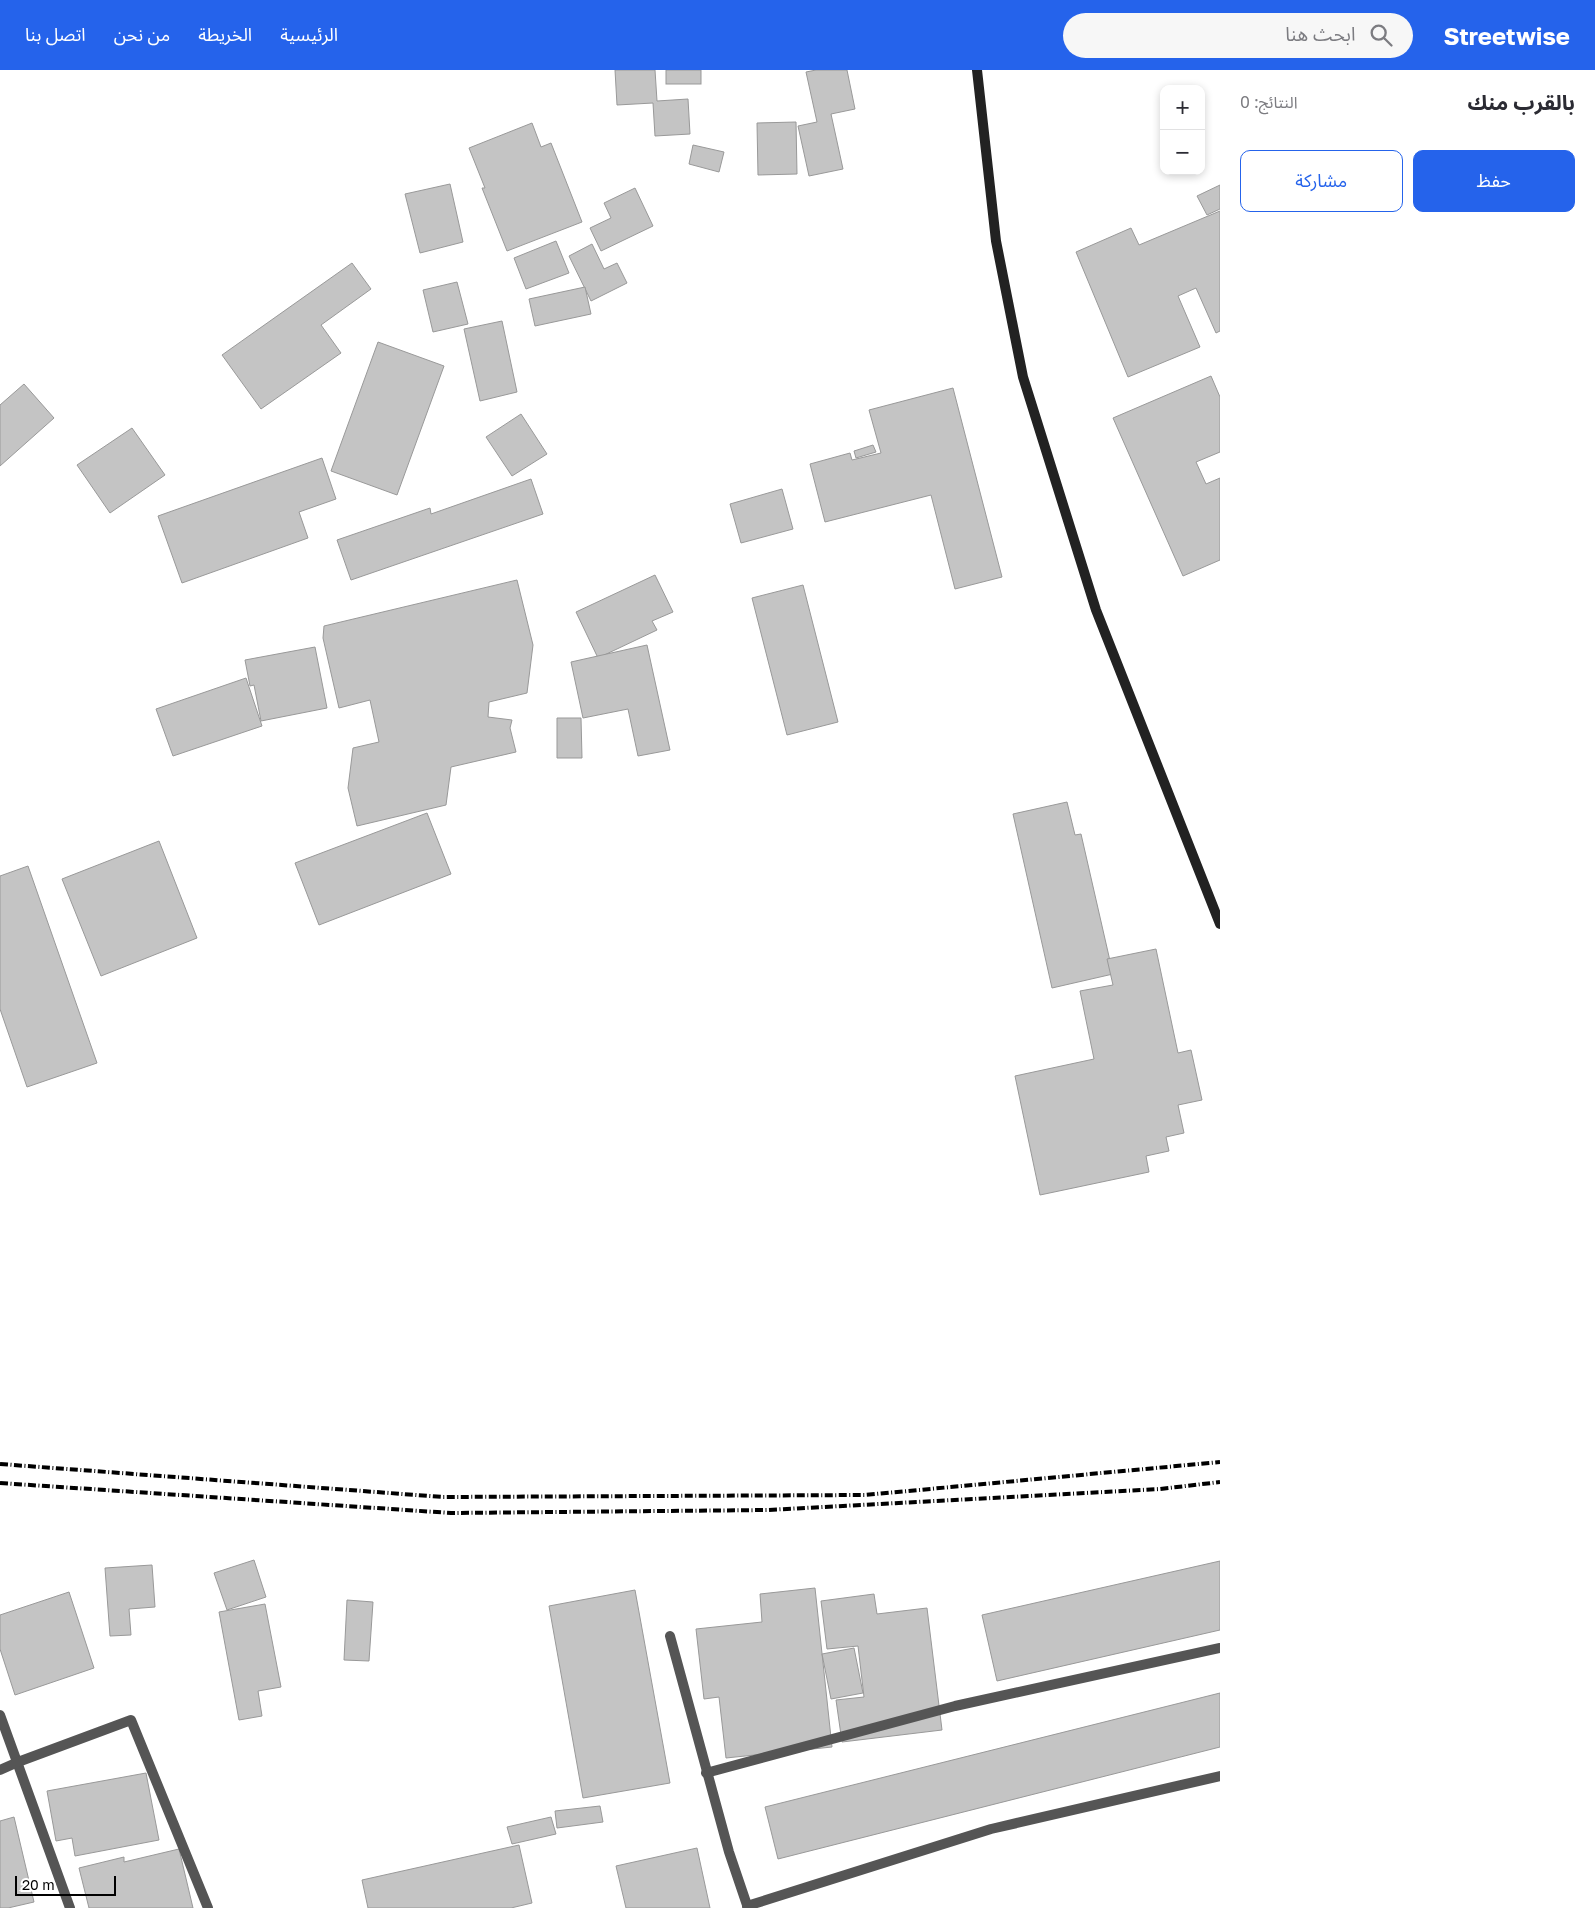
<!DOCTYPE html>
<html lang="ar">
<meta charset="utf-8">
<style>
body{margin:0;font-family:"Golos Text","Noto Sans Arabic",sans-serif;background:#f7f7f7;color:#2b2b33;direction:rtl}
.controls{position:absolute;right:15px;top:15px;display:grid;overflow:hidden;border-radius:10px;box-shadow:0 2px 8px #0003}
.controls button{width:45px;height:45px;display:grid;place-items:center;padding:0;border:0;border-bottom:1px solid #e1e1e2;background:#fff;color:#2b2b33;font:25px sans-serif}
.scale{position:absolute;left:15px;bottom:12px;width:101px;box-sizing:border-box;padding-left:5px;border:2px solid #000;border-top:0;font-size:14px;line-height:18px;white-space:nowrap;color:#000;-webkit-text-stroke:4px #fff;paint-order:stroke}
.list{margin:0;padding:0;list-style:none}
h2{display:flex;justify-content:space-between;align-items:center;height:65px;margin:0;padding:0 20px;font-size:21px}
h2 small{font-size:16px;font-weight:400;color:#7c7c81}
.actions{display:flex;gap:10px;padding:15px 20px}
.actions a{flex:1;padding:11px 0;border:1px solid #2563eb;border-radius:10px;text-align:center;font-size:18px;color:#2563eb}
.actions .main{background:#2563eb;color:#fff}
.icon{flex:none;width:28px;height:28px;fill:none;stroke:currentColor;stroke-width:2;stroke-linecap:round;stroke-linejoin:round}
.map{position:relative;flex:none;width:1220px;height:1838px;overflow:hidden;direction:ltr}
header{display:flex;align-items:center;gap:30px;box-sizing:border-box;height:70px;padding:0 25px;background:#2563eb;color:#fff}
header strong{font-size:24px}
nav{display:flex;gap:28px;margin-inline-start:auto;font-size:18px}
.search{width:350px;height:45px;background:#f7f7f7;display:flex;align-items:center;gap:12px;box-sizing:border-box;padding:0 18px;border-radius:28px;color:#7c7c81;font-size:19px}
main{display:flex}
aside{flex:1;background:#fff}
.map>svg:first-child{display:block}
.building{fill:#c4c4c4;stroke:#999}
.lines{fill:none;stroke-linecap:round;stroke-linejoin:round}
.street{stroke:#555;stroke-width:10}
.secondary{stroke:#222;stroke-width:10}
.rail{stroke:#000;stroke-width:4;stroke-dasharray:8 2.5 1 2.5;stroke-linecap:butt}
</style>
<header>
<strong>Streetwise</strong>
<div class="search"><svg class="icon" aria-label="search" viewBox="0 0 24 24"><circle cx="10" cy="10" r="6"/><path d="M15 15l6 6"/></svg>ابحث هنا</div>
<nav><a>الرئيسية</a><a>الخريطة</a><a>من نحن</a><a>اتصل بنا</a></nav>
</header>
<main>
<aside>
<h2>بالقرب منك<small>النتائج: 0</small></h2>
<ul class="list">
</ul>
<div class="actions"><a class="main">حفظ</a><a>مشاركة</a></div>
</aside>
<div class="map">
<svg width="1220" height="1838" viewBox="0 0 1220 1838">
<rect width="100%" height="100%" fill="#fff"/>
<g class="building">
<path d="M615,0H655L657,31L688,29L690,64L655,66L653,33L617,35Z"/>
<rect x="666" y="0" width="35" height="14"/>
<path d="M816,0H847L855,39L831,44L843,99L809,106L798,56L817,52L806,2Z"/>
<path d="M796,52L797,104L758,105L757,53Z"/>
<path d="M532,53L541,77L551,73L582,152L507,181L482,118H485L469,78Z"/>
<path d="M693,75L724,82L719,102L689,94Z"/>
<path d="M450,114L463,172L420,183L405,124Z"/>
<path d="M1220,115V139L1207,145L1197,126Z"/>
<path d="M635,118L653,156L601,181L590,158L611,148L604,133Z"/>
<path d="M1220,141V261L1216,263L1196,218L1178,226L1200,277L1128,307L1076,182L1131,158L1139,175Z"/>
<path d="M556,171L569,203L526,219L514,188Z"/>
<path d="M592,174L604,199L617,193L627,213L591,231L569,186Z"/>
<path d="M352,193L371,219L321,255L341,283L261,339L222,285Z"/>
<path d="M457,212L468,254L433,262L423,220Z"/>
<path d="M585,217L591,244L535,256L529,229Z"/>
<path d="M502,251L517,322L480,331L464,259Z"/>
<path d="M378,272L444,296L397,425L331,401Z"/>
<path d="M1211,306L1220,327V382L1196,392L1206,414L1220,408V490L1183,506L1113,348Z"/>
<path d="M24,314L54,348L0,396V335Z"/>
<path d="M953,318L1002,507L955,519L931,425L825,452L810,394L850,383L852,390L881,383L869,340Z"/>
<path d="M521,344L547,384L512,406L486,367Z"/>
<path d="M132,358L165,405L110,443L77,395Z"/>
<path d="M873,375L876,382L856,388L854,381Z"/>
<path d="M322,388L336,429L299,442L308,468L182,513L158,446Z"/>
<path d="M531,409L543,444L351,510L337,470L430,438L431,444Z"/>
<path d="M782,419L793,459L741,473L730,434Z"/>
<path d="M655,505L673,542L652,551L657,560L598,588L576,542Z"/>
<path d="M517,510L533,575L527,623L489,632L488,647L512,650L510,658L516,682L451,697L446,735L357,756L348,718L353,678L379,672L370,630L339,638L323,568L324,556Z"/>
<path d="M803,515L838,652L787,665L752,528Z"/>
<path d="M647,575L670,680L638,686L628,639L583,648L571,592Z"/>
<path d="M315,577L327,638L261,651L254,615L250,616L245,590Z"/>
<path d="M246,608L262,656L173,686L156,639Z"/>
<path d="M557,648H581L582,688H557Z"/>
<path d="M1067,732L1075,765L1081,764L1113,904L1052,918L1013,744Z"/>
<path d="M427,743L451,804L319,855L295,793Z"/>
<path d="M159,771L197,868L101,906L62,809Z"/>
<path d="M28,796L97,993L27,1017L0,939V806Z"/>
<path d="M1156,879L1178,983L1191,980L1202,1030L1178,1035L1184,1063L1166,1067L1169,1081L1146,1086L1149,1102L1040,1125L1015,1006L1094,989L1080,921L1113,915L1107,889Z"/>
<path d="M254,1490L266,1527L227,1540L214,1503Z"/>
<path d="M1220,1491V1560L997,1611L982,1545Z"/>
<path d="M152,1495L155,1537L129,1539L131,1565L110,1566L105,1498Z"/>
<path d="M815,1518L832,1677L726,1688L719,1627L704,1629L696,1559L762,1552L760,1524Z"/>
<path d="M635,1520L670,1713L583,1728L549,1536Z"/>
<path d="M69,1522L94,1598L15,1625L0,1579V1545Z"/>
<path d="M874,1524L877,1544L927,1538L942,1660L842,1672L836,1630L864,1627L858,1576L827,1579L821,1531Z"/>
<path d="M347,1530L373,1532L369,1591L344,1590Z"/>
<path d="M265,1534L281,1617L258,1621L262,1646L239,1650L219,1542Z"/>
<path d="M854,1578L863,1623L831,1629L822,1584Z"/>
<path d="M1220,1623V1677L778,1789L765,1737Z"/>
<path d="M146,1703L159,1770L75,1786L72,1768L56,1771L47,1721Z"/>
<path d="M600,1736L603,1752L557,1758L555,1741Z"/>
<path d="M14,1747L34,1832L8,1838H0V1751Z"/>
<path d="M551,1747L556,1764L512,1774L507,1757Z"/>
<path d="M519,1775L532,1833L511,1838H368L362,1810Z"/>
<path d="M697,1778L710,1838H626L616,1796Z"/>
<path d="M179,1779L193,1838H89L79,1798L124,1787V1792Z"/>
</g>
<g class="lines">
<g class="street">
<path d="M670,1566L729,1782L748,1838"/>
<path d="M0,1645L70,1838"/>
<path d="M0,1700L18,1692L131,1650L208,1838"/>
<path d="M706,1703L955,1636L1220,1578"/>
<path d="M747,1836L991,1759L1220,1706"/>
</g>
<path class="secondary" d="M977,0L996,171L1023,307L1096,540L1220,854"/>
<g class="rail">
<path d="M0,1394L443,1427L865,1425L1220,1392"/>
<path d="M0,1413L451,1443L767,1440L1160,1419L1220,1412"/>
</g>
</g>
</svg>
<div class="controls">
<button>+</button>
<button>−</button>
</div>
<div class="scale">20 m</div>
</div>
</main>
